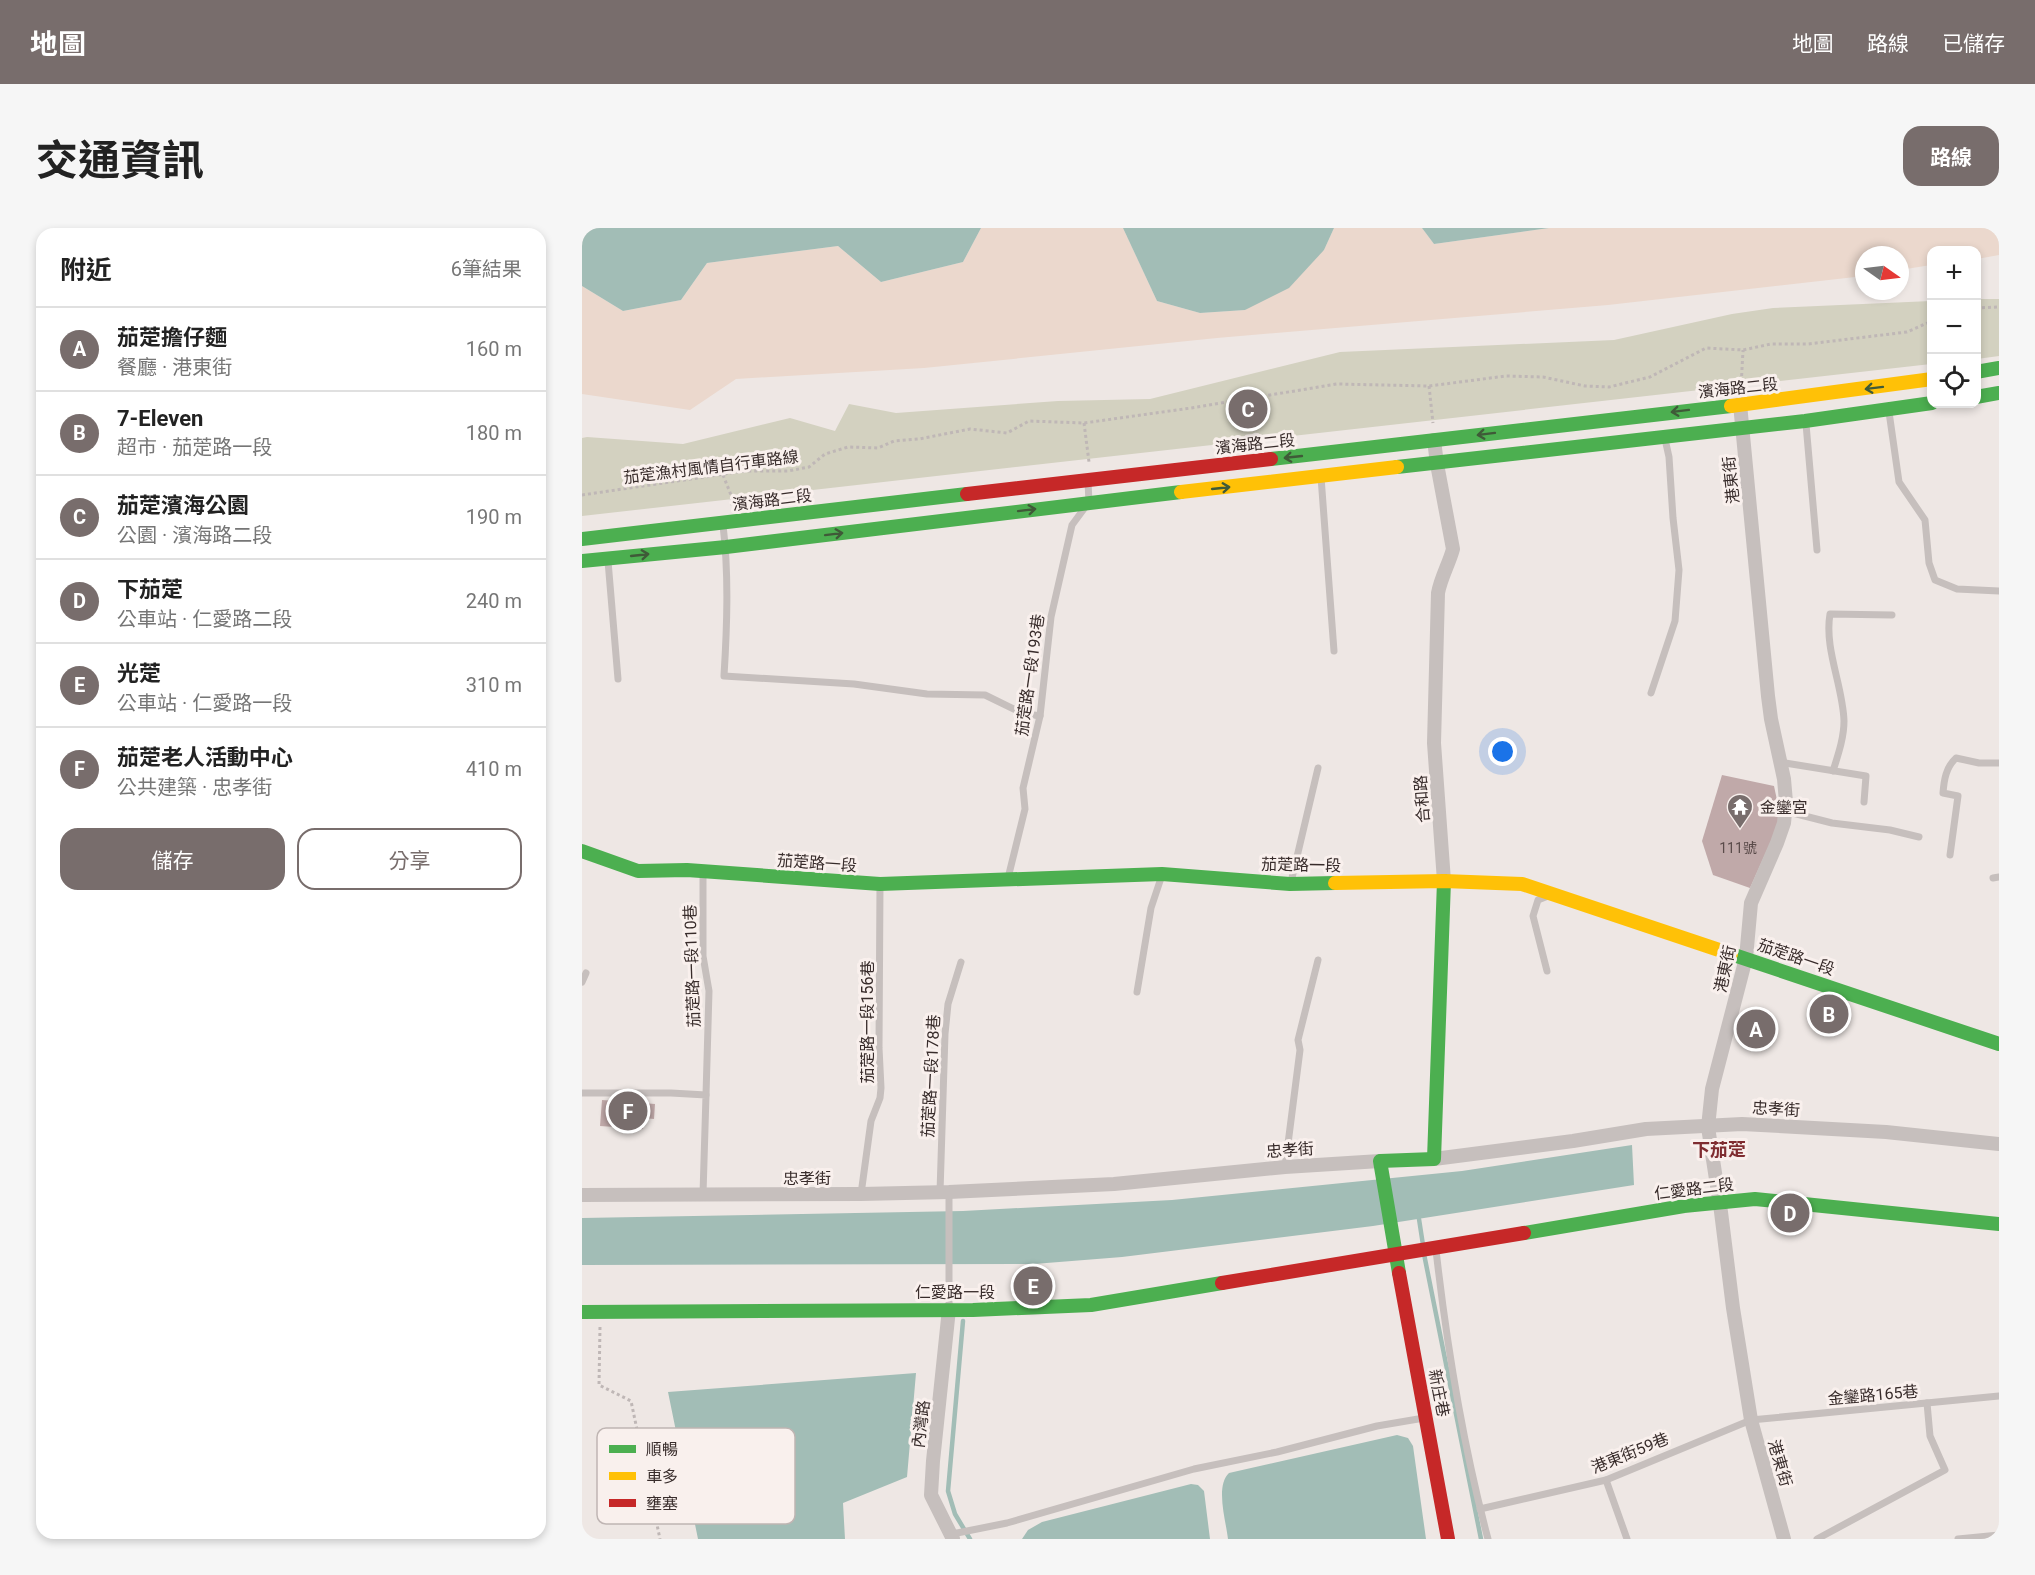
<!DOCTYPE html>
<html lang="zh-TW">
<meta charset="utf-8">
<style>
body{margin:0;font-family:Roboto,"Noto Sans TC",sans-serif;background:#f6f6f6;color:#222}
.controls{position:absolute;right:18px;top:18px;display:grid;overflow:hidden;border-radius:12px;box-shadow:0 3px 9px #0003}
.controls button{width:54px;height:54px;display:grid;place-items:center;padding:0;border:0;border-bottom:2px solid #e0e0e0;background:#fff;color:#222;font:30px sans-serif}
.compass{position:absolute;left:1273px;top:18px;width:54px;height:54px;border-radius:50%;background:#fff;box-shadow:0 3px 9px #0003;rotate:104deg}
.you{position:absolute;left:921px;top:524px;width:21px;height:21px;margin:-15px;border:4px solid #fff;border-radius:50%;background:#1a73e8;box-shadow:0 0 0 9px #1a73e833}
.badge{display:grid;place-items:center;width:39px;height:39px;border-radius:50%;background:#786d6c;color:#fff;font-size:20px;font-weight:700}
.pin{position:absolute;translate:-50% -50%;border:3px solid #fff;box-shadow:0 2px 6px #0006}
.list{margin:0;padding:0;list-style:none}
h2{display:flex;justify-content:space-between;align-items:center;height:78px;margin:0;padding:0 24px;font-size:26px}
h2 small{font-size:20px;font-weight:400;color:#767676}
.list li{display:grid;grid-template-columns:39px 1fr auto;gap:18px;align-items:center;box-sizing:border-box;height:84px;padding:0 24px;border-top:2px solid #e0e0e0}
.list b{display:block;font-size:22px;white-space:nowrap}
.list p{margin:0;font-size:20px;white-space:nowrap;color:#767676}
.list em{font-size:20px;font-style:normal;color:#767676}
.actions{display:flex;gap:12px;padding:18px 24px}
.actions a{flex:1;padding:14px 0;border:2px solid #786d6c;border-radius:18px;text-align:center;font-size:21px;color:#786d6c}
.actions .main{background:#786d6c;color:#fff}
.icon{flex:none;width:33px;height:33px;fill:none;stroke:currentColor;stroke-width:2;stroke-linecap:round;stroke-linejoin:round}
.map{position:relative;flex:none;width:1417px;height:1311px;overflow:hidden;border-radius:18px}
header{display:flex;align-items:center;gap:36px;box-sizing:border-box;height:84px;padding:0 30px;background:#786d6c;color:#fff}
header strong{font-size:28px}
nav{display:flex;gap:33px;margin-inline-start:auto;font-size:21px}
.intro{display:flex;align-items:center;justify-content:space-between;box-sizing:border-box;height:144px;padding:0 36px}
h1{margin:0;font-size:42px}
.button{padding:15px 27px;border-radius:18px;background:#786d6c;color:#fff;font-size:21px;font-weight:700}
main{display:flex;gap:36px;padding:0 36px}
aside{flex:1;background:#fff;border-radius:18px;box-shadow:0 3px 9px #0003}
.map>svg:first-child{display:block}
.green{fill:#d3d1c0}
.sand{fill:#ebd8cd}
.water{fill:#a2bdb6}
.lines{fill:none;stroke-linecap:round;stroke-linejoin:round}
.stream{stroke:#a2bdb6;stroke-width:4.5}
.building{fill:#c0a9a9}
.path{stroke:#bfb7b6;stroke-width:3;stroke-dasharray:3 3;stroke-linecap:butt}
.lane{stroke:#c6bfbd;stroke-width:7}
.street{stroke:#c6bfbd;stroke-width:14}
.fast{stroke:#4caf50;stroke-width:14}
.slow{stroke:#ffc107;stroke-width:14}
.jam{stroke:#c62828;stroke-width:14}
.oneway{stroke:#3f5a38}
.labels{text-anchor:middle;dominant-baseline:central;stroke-width:6;stroke-linejoin:round;paint-order:stroke}
.number-label{font-size:14px;fill:#5a4b4a}
.street-label{font-size:16px;fill:#382c2b;stroke:#f9f0ed}
.poi-label{font-size:16px;fill:#382c2b;stroke:#f9f0ed;text-anchor:start}
.neighbourhood-label{font-size:18px;font-weight:bold;fill:#7f2c30;stroke:#f9f0ed}
.key{fill:#f9f0ed;stroke:#bfb5b3;stroke-width:1.5}
.key-label{font-size:16px;fill:#382c2b}
</style>
<header>
<strong>地圖</strong>
<nav><a>地圖</a><a>路線</a><a>已儲存</a></nav>
</header>
<div class="intro"><h1>交通資訊</h1><a class="button">路線</a></div>
<main>
<aside>
<h2>附近<small>6筆結果</small></h2>
<ul class="list">
<li><span class="badge">A</span><div><b>茄萣擔仔麵</b><p>餐廳 · 港東街</p></div><em>160 m</em></li>
<li><span class="badge">B</span><div><b>7-Eleven</b><p>超市 · 茄萣路一段</p></div><em>180 m</em></li>
<li><span class="badge">C</span><div><b>茄萣濱海公園</b><p>公園 · 濱海路二段</p></div><em>190 m</em></li>
<li><span class="badge">D</span><div><b>下茄萣</b><p>公車站 · 仁愛路二段</p></div><em>240 m</em></li>
<li><span class="badge">E</span><div><b>光萣</b><p>公車站 · 仁愛路一段</p></div><em>310 m</em></li>
<li><span class="badge">F</span><div><b>茄萣老人活動中心</b><p>公共建築 · 忠孝街</p></div><em>410 m</em></li>
</ul>
<div class="actions"><a class="main">儲存</a><a>分享</a></div>
</aside>
<div class="map">
<svg width="1417" height="1311" viewBox="0 0 1417 1311">
<rect width="100%" height="100%" fill="#eee7e4"/>
<g class="green">
<path d="M1395,71H1417V128L1395,131Z"/>
<path d="M1349,73V136L0,288V210L5,209L101,216L208,190L253,203L267,176L314,185L476,173L568,171L758,124L1032,112L1150,86L1191,80Z"/>
</g>
<path class="sand" d="M399,0H541L575,73L618,85L663,82L742,22L752,0H840L852,16L967,0H1417V27L1395,31L1394,22H1350L1349,37L1318,42V27H1282V48L1026,77L635,110L342,140L154,151L108,182L0,166V58L41,83L99,72L125,35L256,18L299,54L381,34Z"/>
<g class="water">
<path d="M0,0H399L381,34L299,54L256,18L125,35L99,72L41,83L0,58Z"/>
<path d="M541,0H752L742,22L707,60L663,82L618,85L575,73Z"/>
<path d="M840,0H967L852,16Z"/>
<path d="M1050,917L1052,957L791,998L540,1029L452,1036L0,1037V990L381,983L590,972L880,943Z"/>
<path d="M334,1145L325,1249L261,1275L263,1311H116L86,1164Z"/>
<path d="M815,1207L826,1210L831,1218L844,1311H646C644,1293 633,1258 647,1245Z"/>
<path d="M609,1256L616,1257L622,1263L628,1311H440L446,1302L460,1294Z"/>
</g>
<g class="lines">
<g class="stream">
<path d="M837,991L841,1017"/>
<path d="M842,1026L899,1311"/>
<path d="M381,1093L366,1263L373,1286L388,1311"/>
</g>
</g>
<g class="building">
<path d="M1140,547L1192,558L1199,591L1168,660L1131,647L1120,613Z"/>
<path d="M1162,787L1192,796L1186,812L1157,805Z"/>
<path d="M20,872L73,876L72,891L62,890L61,901L18,898Z"/>
</g>
<g class="lines">
<g class="path">
<path d="M1394,80L1417,79"/>
<path d="M847,158L851,195"/>
<path d="M1159,160L1161,122"/>
<path d="M502,195L507,234"/>
<path d="M141,247L149,267L150,277"/>
<path d="M0,267L163,243H206L227,239L243,226L266,219L296,220L312,213L337,211L388,201L425,205L447,193L502,195L609,180L755,156L847,158L924,148L961,149L1003,158L1027,159L1068,149L1124,120L1161,122L1189,116H1226L1325,104L1350,93"/>
<path d="M18,1099L17,1157L49,1173L78,1311"/>
</g>
<g class="lane">
<path d="M1307,184L1317,254L1343,292L1347,335L1353,352L1375,361L1417,363"/>
<path d="M1224,196L1235,322"/>
<path d="M739,249L752,423"/>
<path d="M141,297C147,347 145,399 142,448L272,456L345,466L403,467L440,485L458,488"/>
<path d="M26,333L36,451"/>
<path d="M1069,465L1093,393L1097,342L1091,290L1087,229L1083,211"/>
<path d="M1197,534L1284,548L1282,574"/>
<path d="M1251,543C1256,527 1262,510 1262,493C1261,458 1242,421 1248,386L1310,387"/>
<path d="M1203,583L1250,595L1308,602L1337,609"/>
<path d="M1368,627L1376,568L1361,565C1362,552 1364,539 1374,530L1397,535H1417"/>
<path d="M121,645V728L127,763L124,867"/>
<path d="M426,650L443,581L441,560L458,488L469,389L490,297L507,274L506,254"/>
<path d="M1411,650L1417,649"/>
<path d="M709,654L736,540"/>
<path d="M965,743L951,688L956,672L966,668"/>
<path d="M0,754L4,745"/>
<path d="M555,764L569,680L580,647"/>
<path d="M0,865H89L124,867L121,966"/>
<path d="M703,939L718,822L716,812L736,732"/>
<path d="M358,964L363,806L366,776L379,734"/>
<path d="M279,966L289,893L298,870L299,860L297,820L298,656"/>
<path d="M854,1022C865,1119 881,1217 906,1311"/>
<path d="M367,1081V964"/>
<path d="M1024,1252L1045,1311"/>
<path d="M898,1281L1024,1252L1169,1192L1417,1168"/>
<path d="M370,1306L425,1295L612,1241L695,1224L795,1198L842,1190"/>
<path d="M1235,1311L1363,1242L1348,1208L1345,1175"/>
<path d="M1376,1311L1417,1307"/>
</g>
<g class="street">
<path d="M1158,176L1186,468L1189,491L1202,551L1204,574L1202,595L1195,615L1169,675L1164,730L1130,861L1126,899L1139,984L1151,1080L1169,1192L1202,1311"/>
<path d="M852,212L855,236L871,321C867,336 859,349 856,365L852,515L862,653"/>
<path d="M852,931L991,913L1064,901L1160,896L1304,904L1417,916"/>
<path d="M0,967L279,966L367,964L532,956L703,939L798,933"/>
<path d="M367,1081L351,1233L349,1267L371,1311"/>
</g>
<g class="fast">
<path d="M1394,144L1417,140"/>
<path d="M1394,169L1417,165"/>
<path d="M689,231L1149,178"/>
<path d="M815,239L1223,193L1350,175"/>
<path d="M0,311L385,266"/>
<path d="M0,333L144,319L599,264"/>
<path d="M0,623L56,643L105,642L298,656L580,646L708,656L753,655"/>
<path d="M1149,726L1417,816"/>
<path d="M942,1005L1102,978L1173,971L1417,996"/>
<path d="M817,1045L798,933L852,931L862,653"/>
<path d="M0,1084L391,1082L509,1077L640,1055"/>
</g>
<g class="slow">
<path d="M1149,178L1350,151"/>
<path d="M599,264L815,239"/>
<path d="M753,655L862,653L940,656L1149,726"/>
</g>
<g class="jam">
<path d="M385,266L689,231"/>
<path d="M817,1045L866,1311"/>
<path d="M640,1055L942,1005"/>
</g>
</g>
<defs><path id="oneway-shaft" d="M-6 0H5M1.5-3L5.5 0L1.5 3" fill="none" stroke-width="1.6" stroke-linecap="round" stroke-linejoin="round" transform="scale(1.5)"/></defs>
<g class="oneway">
<use href="#oneway-shaft" transform="translate(1292 160) rotate(173)"/>
<use href="#oneway-shaft" transform="translate(1098 183) rotate(173)"/>
<use href="#oneway-shaft" transform="translate(904 206) rotate(173)"/>
<use href="#oneway-shaft" transform="translate(711 229) rotate(174)"/>
<use href="#oneway-shaft" transform="translate(639 260) rotate(-6)"/>
<use href="#oneway-shaft" transform="translate(445 282) rotate(-7)"/>
<use href="#oneway-shaft" transform="translate(252 306) rotate(-7)"/>
<use href="#oneway-shaft" transform="translate(58 327) rotate(-6)"/>
</g>
<defs>
<symbol id="temple-pin" viewBox="-11 -11 22 30"><path d="M0 17L-7.5 6A9.5 9.5 0 1 1 7.5 6Z" fill="#786d6c" stroke="#f9f0ed"/><path d="M0-6L5-2H3V0L6.5 2.5H4V6H1.5V3h-3V6H-4V2.5H-6.5L-3 0V-2H-5Z" fill="#fff"/></symbol>
</defs>
<g fill-rule="evenodd">
<use href="#temple-pin" x="1143" y="564" width="30" height="40"/>
</g>
<g class="labels">
<g class="number-label">
<text x="1156" y="620">111號</text>
</g>
<g class="street-label">
<text transform="translate(1156 160) rotate(-6)">濱海路二段</text>
<text transform="translate(673 216) rotate(-6)">濱海路二段</text>
<text transform="translate(129 239) rotate(-7)">茄萣漁村風情自行車路線</text>
<text transform="translate(1149 252) rotate(-96)">港東街</text>
<text transform="translate(190 272) rotate(-7)">濱海路二段</text>
<text transform="translate(448 447) rotate(-82)">茄萣路一段193巷</text>
<text transform="translate(840 571) rotate(-94)">合和路</text>
<text transform="translate(235 635) rotate(4)">茄萣路一段</text>
<text transform="translate(719 637) rotate(1)">茄萣路一段</text>
<text transform="translate(1214 729) rotate(19)">茄萣路一段</text>
<text transform="translate(110 738) rotate(-92)">茄萣路一段110巷</text>
<text transform="translate(1143 741) rotate(-78)">港東街</text>
<text transform="translate(285 794) rotate(-90)">茄萣路一段156巷</text>
<text transform="translate(349 848) rotate(-87)">茄萣路一段178巷</text>
<text transform="translate(1194 881) rotate(3)">忠孝街</text>
<text transform="translate(708 922) rotate(-4)">忠孝街</text>
<text x="225" y="950">忠孝街</text>
<text transform="translate(1112 961) rotate(-7)">仁愛路二段</text>
<text x="373" y="1064">仁愛路一段</text>
<text transform="translate(857 1165) rotate(79)">新庄巷</text>
<text transform="translate(1291 1167) rotate(-5)">金鑾路165巷</text>
<text transform="translate(339 1196) rotate(-83)">內灣路</text>
<text transform="translate(1048 1225) rotate(-22)">港東街59巷</text>
<text transform="translate(1198 1235) rotate(74)">港東街</text>
</g>
<g class="poi-label">
<text x="1178" y="579">金鑾宮</text>
</g>
<g class="neighbourhood-label">
<text x="1137" y="921">下茄萣</text>
</g>
</g>
<rect x="15" y="1200" width="198" height="96" rx="9" class="key"/>
<rect x="27" y="1217" width="27" height="8" fill="#4caf50"/>
<rect x="27" y="1244" width="27" height="8" fill="#ffc107"/>
<rect x="27" y="1271" width="27" height="8" fill="#c62828"/>
<g class="key-label">
<text x="64" y="1227">順暢</text>
<text x="64" y="1254">車多</text>
<text x="64" y="1281">壅塞</text>
</g>
</svg>
<div class="controls">
<button>+</button>
<button>−</button>
<button><svg class="icon" aria-label="locate" viewBox="0 0 24 24"><circle cx="12" cy="12" r="6"/><path d="M12 2v4M12 18v4M2 12h4M18 12h4"/></svg></button>
</div>
<svg class="compass" viewBox="-18 -18 36 36"><path d="M0-13l5 13h-10z" fill="#e53935"/><path d="M0 13l5-13h-10z" fill="#767676"/></svg>
<div class="you"></div>
<div class="pin badge" style="left:1174px;top:801px">A</div>
<div class="pin badge" style="left:1247px;top:786px">B</div>
<div class="pin badge" style="left:666px;top:181px">C</div>
<div class="pin badge" style="left:1208px;top:985px">D</div>
<div class="pin badge" style="left:451px;top:1058px">E</div>
<div class="pin badge" style="left:46px;top:883px">F</div>
</div>
</main>
